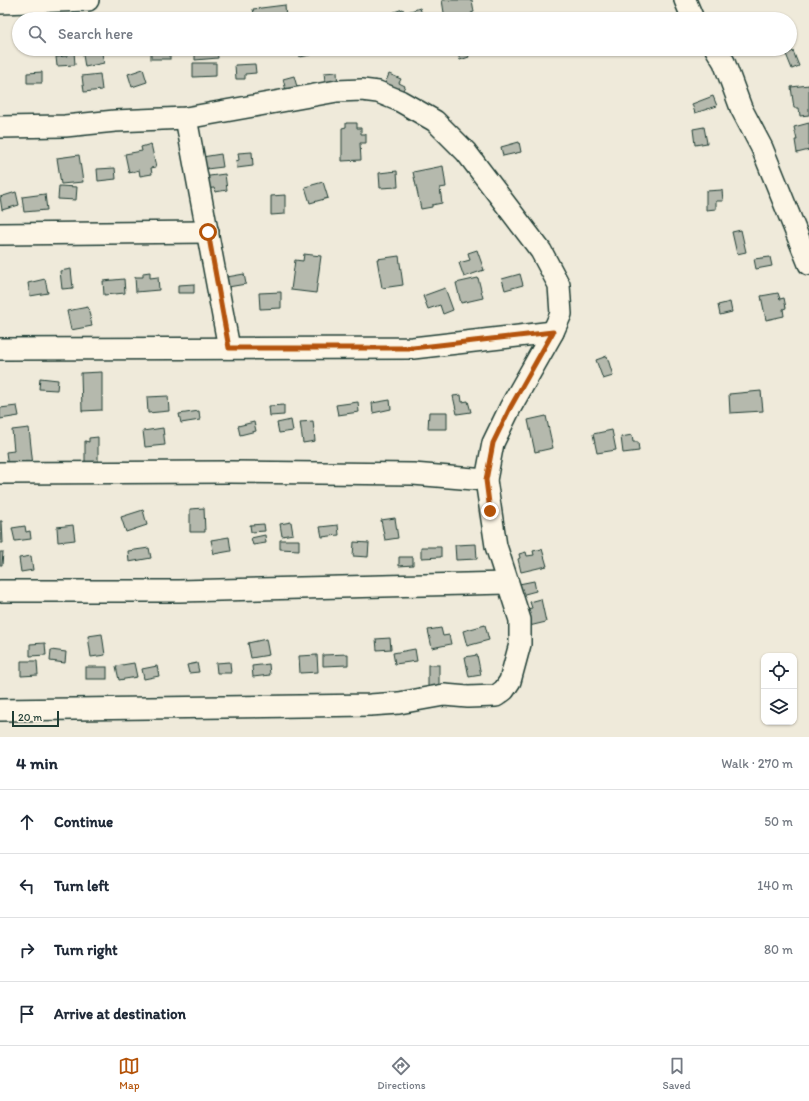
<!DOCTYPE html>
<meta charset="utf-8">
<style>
body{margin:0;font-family:Itim,sans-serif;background:#f6f6f7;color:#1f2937}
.controls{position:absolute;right:12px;bottom:12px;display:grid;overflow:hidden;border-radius:8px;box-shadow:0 1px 3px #0004}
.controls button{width:36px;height:36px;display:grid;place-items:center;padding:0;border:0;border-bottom:1px solid #e0e1e3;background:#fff;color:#1f2937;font:20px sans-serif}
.scale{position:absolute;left:12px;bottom:10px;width:47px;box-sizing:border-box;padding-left:4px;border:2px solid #1f3d34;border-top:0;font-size:11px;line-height:14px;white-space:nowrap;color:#1f3d34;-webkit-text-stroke:3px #fcf5e5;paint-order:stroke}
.stop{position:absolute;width:12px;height:12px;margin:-9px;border:3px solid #b45309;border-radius:50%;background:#fff}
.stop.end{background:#b45309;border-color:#fff;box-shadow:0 1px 4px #0008}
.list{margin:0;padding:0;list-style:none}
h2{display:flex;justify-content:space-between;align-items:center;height:52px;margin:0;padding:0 16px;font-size:17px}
h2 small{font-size:13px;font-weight:400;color:#747a83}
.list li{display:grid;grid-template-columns:26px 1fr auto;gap:12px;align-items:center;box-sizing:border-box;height:64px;padding:0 16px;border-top:1px solid #e0e1e3}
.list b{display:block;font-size:15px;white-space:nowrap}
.list em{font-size:13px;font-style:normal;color:#747a83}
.icon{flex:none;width:22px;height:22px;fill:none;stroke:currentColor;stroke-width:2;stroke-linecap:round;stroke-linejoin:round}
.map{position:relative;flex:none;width:809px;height:737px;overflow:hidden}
.search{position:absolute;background:#fff;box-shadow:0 1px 3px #0004;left:12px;right:12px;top:12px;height:44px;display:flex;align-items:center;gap:10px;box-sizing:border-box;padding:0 14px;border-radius:22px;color:#747a83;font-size:15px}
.sheet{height:308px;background:#fff}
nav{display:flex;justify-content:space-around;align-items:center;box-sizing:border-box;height:56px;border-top:1px solid #e0e1e3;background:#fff;font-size:11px;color:#747a83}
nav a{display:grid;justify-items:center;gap:2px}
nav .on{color:#b45309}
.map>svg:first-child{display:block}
.building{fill:#b5b9ad;stroke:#1f3d34}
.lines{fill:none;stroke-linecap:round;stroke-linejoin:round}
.minor-casing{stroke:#1f3d34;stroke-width:24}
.minor{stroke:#fcf5e5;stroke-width:21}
.route{stroke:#b45309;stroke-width:5}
</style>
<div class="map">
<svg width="809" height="737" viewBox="0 0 809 737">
<rect width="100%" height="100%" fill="#efeada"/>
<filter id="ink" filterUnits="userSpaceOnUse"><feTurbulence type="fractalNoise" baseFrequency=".025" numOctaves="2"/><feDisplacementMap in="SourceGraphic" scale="8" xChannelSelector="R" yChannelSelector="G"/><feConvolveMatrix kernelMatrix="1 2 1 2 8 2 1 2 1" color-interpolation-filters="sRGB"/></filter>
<g filter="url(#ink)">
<g class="building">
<path d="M442,0H472L474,12L471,13V17L462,19H445Z"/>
<path d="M285,5L286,19H255L253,9Z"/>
<path d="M420,8L423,17L419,18L420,19H396L394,12L403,9L404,13Z"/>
<path d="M82,49H101L104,63L85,67Z"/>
<rect x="151" y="49" width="19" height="10"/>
<path d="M298,49H324L325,52L300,57Z"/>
<path d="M456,49H471L467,50L469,57L460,60Z"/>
<path d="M217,50L218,58L195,60V52Z"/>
<path d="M66,51H74L75,65L57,66L56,57L67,56Z"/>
<path d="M793,51L799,66L792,69L786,54Z"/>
<path d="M193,63H216V76L193,77Z"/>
<path d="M255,64L256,73L245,74V79H236L235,65Z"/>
<path d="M143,69L147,82L132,87L128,74Z"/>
<path d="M42,72V83H27V73Z"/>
<path d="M337,72L338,88L326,89L324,73Z"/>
<path d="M100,74L102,90L84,92L82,76Z"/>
<path d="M389,74L401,79L399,83L405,86L401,94L384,86Z"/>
<path d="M294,76L299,94L288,98L283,79Z"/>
<path d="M809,85V115L800,116L799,108H794L791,87Z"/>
<path d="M713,96L717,106L695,113L692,104Z"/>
<path d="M346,123H357V128H361V134H366V143H360L361,160L342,161V128L346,127Z"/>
<path d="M809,123V150L797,153L795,140H797L794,127Z"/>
<path d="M704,127L707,143L695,145L693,129Z"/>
<path d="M519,142L521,152L503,156L501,147Z"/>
<path d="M151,144L156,167L151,168L152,174L140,176L139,170L129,173L125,154L142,151L141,147Z"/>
<path d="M252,152L253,166L237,168L236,161L239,160L238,153Z"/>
<path d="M221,154L223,167L198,170L196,158Z"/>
<path d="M79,155L83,182L61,184L57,158Z"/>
<path d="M443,166L446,187L440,188L442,203L432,205V207L421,209L413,172Z"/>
<path d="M115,168L116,179L98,181L97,169Z"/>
<path d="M397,171L398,187L380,188L379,173Z"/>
<path d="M225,174L227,190L215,192L214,188L203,189L202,177Z"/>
<path d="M323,182L328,198L310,203L305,187Z"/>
<path d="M59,186L77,187L76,200L58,199Z"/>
<path d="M722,190L723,201H716V209L706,210V191Z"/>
<path d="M16,192L19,205L2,210L0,197Z"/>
<path d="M45,194L47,210L24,212L22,197Z"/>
<path d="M285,195V214L271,215V196Z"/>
<path d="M741,230L746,252L737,254L732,232Z"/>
<path d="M477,250L484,270L464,277L459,263L470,260L468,253Z"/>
<path d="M304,254L321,256L316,293L291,290L295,260L303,261Z"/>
<path d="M399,256L403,285L382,288L377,259Z"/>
<path d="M770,257L772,266L756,269L754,259Z"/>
<path d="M71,269L73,288L62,289L60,271Z"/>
<path d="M150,272V278L158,277L159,290L136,292L135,277H143V273Z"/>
<path d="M244,274L246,284L228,287L227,277Z"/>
<path d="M520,274L523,285L505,290L502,279Z"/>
<path d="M478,278L483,298L461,303L456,283Z"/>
<path d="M45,279L48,293L30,296L28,283Z"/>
<path d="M124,279L125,293L104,295L103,281Z"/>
<path d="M194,284V293H178V285Z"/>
<path d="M445,288L453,310L443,314L440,305L428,309L423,296Z"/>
<path d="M281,292V308L260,309L259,293Z"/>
<path d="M778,293L780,299L784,298L786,308L783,309L784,316L766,320L761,296Z"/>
<path d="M730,302L732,312L720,315L718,305Z"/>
<path d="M88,307L92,326L71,330L67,311Z"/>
<path d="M607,356L613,376L603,379L596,360Z"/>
<path d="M102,372V410L82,411L81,373Z"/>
<path d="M40,378L58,380L57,390L39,389Z"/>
<path d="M761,391L763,411L730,413L729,394Z"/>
<path d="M461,395L462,402L468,401L471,412L457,414L453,396Z"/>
<path d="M168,396L169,411L148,413L147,397Z"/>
<path d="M390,400L391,409L373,413L372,403Z"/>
<path d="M358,402L359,412L338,415L336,405Z"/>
<path d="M284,405V415L270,416L269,406Z"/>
<path d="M17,406L19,416L0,419V408Z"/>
<path d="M199,411L200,420L181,423L179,414Z"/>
<path d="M429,412H447V429H428Z"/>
<path d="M546,416L553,448L535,452L528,420Z"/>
<path d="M291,420L293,431L279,433L277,423Z"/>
<path d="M313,421L315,441L303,443L300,422Z"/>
<path d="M254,422L256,431L240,435L238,426Z"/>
<path d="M29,428L33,466L8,468L6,452L14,451L12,430Z"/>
<path d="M163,428L165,445L145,447L143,431Z"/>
<path d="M612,430L616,450L597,453L593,434Z"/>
<path d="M632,435L633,442H638L639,451L623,453L621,437Z"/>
<path d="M98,437V462L85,463V441L89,442V438Z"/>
<path d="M204,508L205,532H190V509Z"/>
<path d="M143,510L147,525L126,532L121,517Z"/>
<path d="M395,518L398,538L385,540L381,520Z"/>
<path d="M0,521H2L3,543H0Z"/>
<path d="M291,522L293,534L282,536L280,524Z"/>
<path d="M264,524L265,531L251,532L250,525Z"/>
<path d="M73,525L75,540L58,542L57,527Z"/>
<path d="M338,525L339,535L322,537L320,527Z"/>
<path d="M25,526L26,532L30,531L31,539L15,541L12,528Z"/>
<path d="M265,535L266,543L253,545L251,538Z"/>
<path d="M229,537L231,551L214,554L211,540Z"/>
<path d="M280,540H299V550L280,549Z"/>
<path d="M354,542L369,543L368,557L353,556Z"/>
<path d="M476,544L477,559L456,560L455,545Z"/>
<path d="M421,547H441V557L421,558Z"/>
<path d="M149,548L151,558L129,562L128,551Z"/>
<path d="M542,549L547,566L521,572L518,559L520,558L519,554L526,552L527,556L534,555L533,551Z"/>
<path d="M0,552H3L2,565H0Z"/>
<path d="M31,556L33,570L21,572L19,558Z"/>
<path d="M399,557H413V565L399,566Z"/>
<path d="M534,581L536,591L521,595L519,584Z"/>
<path d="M541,599L546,622L525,627L521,610L532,608L530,602Z"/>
<path d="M485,625L489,640L467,646L463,631Z"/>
<path d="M441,628L443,636L449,635L451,644L432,648L428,630Z"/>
<path d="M102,634L105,655L91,657L88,636Z"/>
<path d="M390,638L391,649L377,650L376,639Z"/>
<path d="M266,639L269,655L251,658L248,643Z"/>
<path d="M45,643L46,655L30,656V644Z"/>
<path d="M415,649L417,661L395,664L393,653Z"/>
<path d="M51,650L66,652L65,663L50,661Z"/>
<path d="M348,654V665L323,666V655Z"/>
<path d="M317,655L318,672L300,673L299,656Z"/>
<path d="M477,655L481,675L469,677L465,657Z"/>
<path d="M21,661H37L38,675L21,676Z"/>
<path d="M230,662L231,673H217L216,663Z"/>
<path d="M134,663L137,677L119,680L116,666Z"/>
<path d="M197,663L199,672L189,673L187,665Z"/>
<path d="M269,664L270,675L253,677L252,666Z"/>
<rect x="428" y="665" width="11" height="22"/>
<path d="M157,666L159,676L144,679L142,669Z"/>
<rect x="86" y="667" width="21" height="12"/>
</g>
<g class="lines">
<defs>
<g id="minor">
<path d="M685,0L693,19"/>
<path d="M0,3L88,0"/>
<path d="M716,49L724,62L741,108L762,148L809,264"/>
<path d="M186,118L229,348"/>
<path d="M0,127L65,126L115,121L186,118L337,91L362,90L378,92L400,101L435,121L466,152L541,251L559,285L561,314L553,332L510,408L493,443L486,480L496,546L520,620V644L510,681L504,690L496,696L468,697L444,695L399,703L370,705L0,710"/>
<path d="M0,234L208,232"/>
<path d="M0,349L413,348L553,332"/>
<path d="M0,473L230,472L413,474L486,480"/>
<path d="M0,591H179L507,583"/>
</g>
</defs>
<use href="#minor" class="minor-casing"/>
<use href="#minor" class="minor"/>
</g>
</g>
<g class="lines" filter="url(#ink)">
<path class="route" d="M208,232L229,348H413L553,332L510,408L493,443L486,480L490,511"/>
</g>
</svg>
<div class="controls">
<button><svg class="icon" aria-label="locate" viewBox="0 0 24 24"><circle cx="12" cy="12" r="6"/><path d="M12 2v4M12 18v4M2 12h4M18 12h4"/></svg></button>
<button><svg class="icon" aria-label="layers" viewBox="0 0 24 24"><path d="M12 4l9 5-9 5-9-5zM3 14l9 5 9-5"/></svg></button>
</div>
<div class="scale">20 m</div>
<div class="stop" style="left:208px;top:232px"></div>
<div class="stop end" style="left:490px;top:511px"></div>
<div class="search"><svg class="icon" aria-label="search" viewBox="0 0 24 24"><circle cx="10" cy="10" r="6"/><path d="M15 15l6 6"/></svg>Search here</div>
</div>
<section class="sheet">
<h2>4 min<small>Walk · 270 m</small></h2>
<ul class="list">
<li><svg class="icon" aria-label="ahead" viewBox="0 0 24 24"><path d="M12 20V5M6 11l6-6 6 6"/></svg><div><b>Continue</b></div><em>50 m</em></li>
<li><svg class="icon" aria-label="left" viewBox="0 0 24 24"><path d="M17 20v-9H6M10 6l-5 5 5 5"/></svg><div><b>Turn left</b></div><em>140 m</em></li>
<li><svg class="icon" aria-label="right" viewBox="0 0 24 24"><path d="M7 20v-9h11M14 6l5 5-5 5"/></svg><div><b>Turn right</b></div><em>80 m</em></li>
<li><svg class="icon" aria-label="arrive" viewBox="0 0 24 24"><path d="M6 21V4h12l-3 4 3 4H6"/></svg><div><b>Arrive at destination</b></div></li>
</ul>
</section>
<nav>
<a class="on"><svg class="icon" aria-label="map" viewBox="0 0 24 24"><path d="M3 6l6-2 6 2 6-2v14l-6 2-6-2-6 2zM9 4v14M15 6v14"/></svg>Map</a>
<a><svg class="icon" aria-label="directions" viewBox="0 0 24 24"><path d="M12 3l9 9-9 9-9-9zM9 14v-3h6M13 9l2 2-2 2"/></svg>Directions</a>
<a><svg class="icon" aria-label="saved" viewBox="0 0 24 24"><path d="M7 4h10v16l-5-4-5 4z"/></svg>Saved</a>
</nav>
